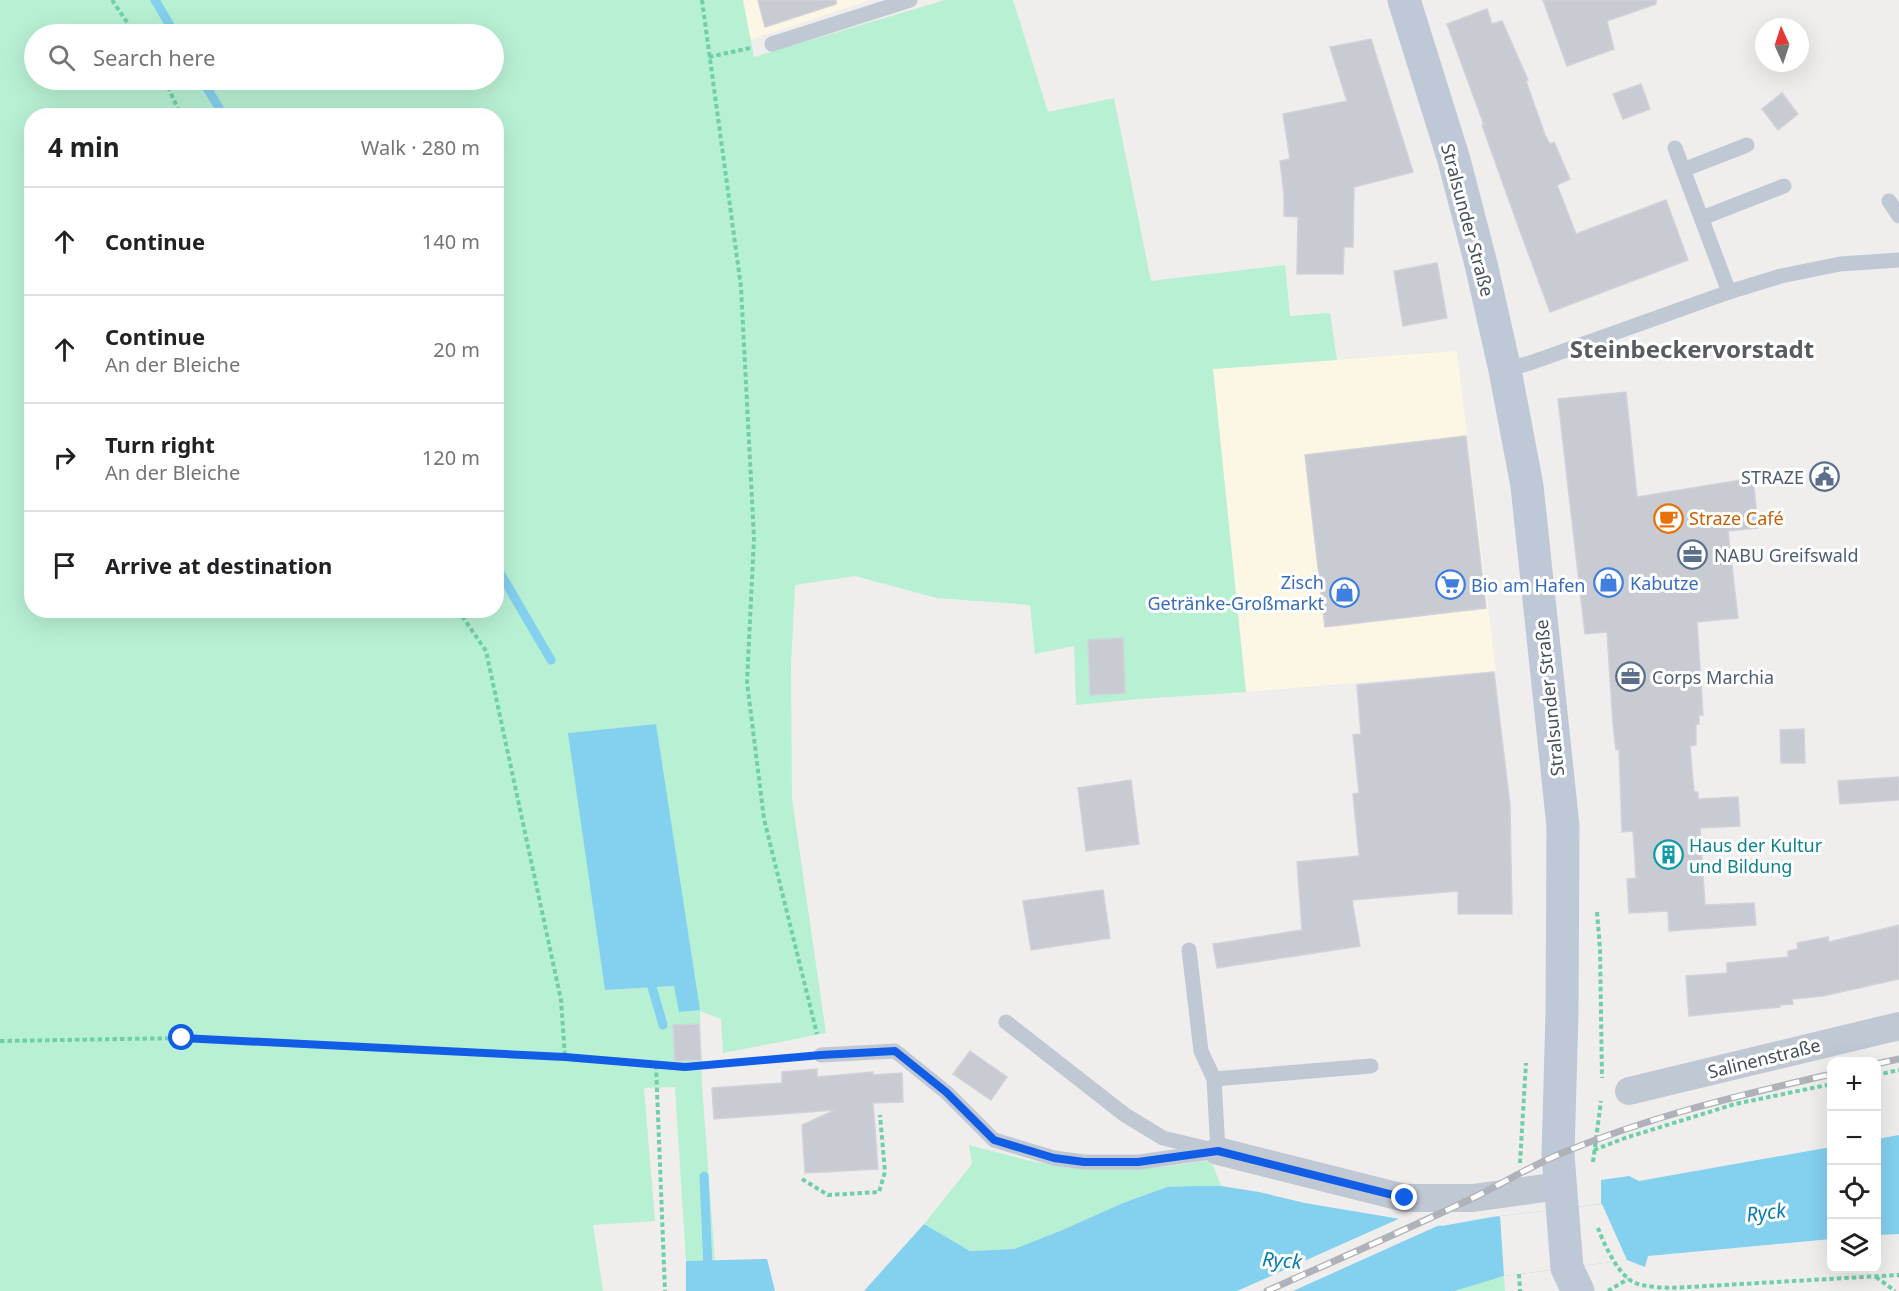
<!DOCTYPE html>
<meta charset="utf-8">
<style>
body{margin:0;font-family:"Noto Sans",sans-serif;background:#f2f2f2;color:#202124}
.controls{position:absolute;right:18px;bottom:18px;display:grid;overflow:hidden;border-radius:12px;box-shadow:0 6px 24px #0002}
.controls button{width:54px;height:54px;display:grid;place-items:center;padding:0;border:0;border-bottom:2px solid #e0e0e0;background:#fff;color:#202124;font:30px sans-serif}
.compass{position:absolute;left:1755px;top:18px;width:54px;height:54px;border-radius:50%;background:#fff;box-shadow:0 6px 24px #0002;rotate:357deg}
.stop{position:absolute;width:18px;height:18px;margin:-14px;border:4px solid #115de6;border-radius:50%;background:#fff}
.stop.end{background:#115de6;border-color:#fff;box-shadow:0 2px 6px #0008}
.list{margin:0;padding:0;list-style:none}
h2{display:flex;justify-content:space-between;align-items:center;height:78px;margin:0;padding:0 24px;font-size:26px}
h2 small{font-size:20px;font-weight:400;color:#757577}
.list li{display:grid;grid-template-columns:39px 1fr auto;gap:18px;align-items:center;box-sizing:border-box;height:108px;padding:0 24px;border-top:2px solid #e0e0e0}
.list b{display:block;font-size:22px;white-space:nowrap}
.list p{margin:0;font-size:20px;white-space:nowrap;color:#757577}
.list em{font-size:20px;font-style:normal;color:#757577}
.icon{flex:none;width:33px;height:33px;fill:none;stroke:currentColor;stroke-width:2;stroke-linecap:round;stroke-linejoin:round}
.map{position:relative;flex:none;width:1899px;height:1291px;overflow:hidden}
.search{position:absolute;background:#fff;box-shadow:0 6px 24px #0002;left:24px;top:24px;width:480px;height:66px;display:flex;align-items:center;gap:15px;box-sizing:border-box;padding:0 21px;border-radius:33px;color:#757577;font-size:22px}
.panel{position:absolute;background:#fff;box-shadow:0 6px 24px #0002;left:24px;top:108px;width:480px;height:510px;border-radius:24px}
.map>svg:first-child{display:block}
.commercial{fill:#fcf7e4}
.green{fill:#b8f0d3;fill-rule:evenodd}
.water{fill:#83d0ef}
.pier{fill:#f0eded}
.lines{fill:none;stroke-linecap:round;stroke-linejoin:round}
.stream{stroke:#83d0ef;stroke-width:9}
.building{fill:#c9cbd3;stroke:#d1d2d9;stroke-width:1.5}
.path{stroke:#6fd0a8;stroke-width:4;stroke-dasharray:4.5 3;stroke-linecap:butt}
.lane{stroke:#c0c8d3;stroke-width:15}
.street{stroke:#c0c8d3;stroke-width:28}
.secondary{stroke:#bfc8d7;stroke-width:33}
.rail-casing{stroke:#afb2b8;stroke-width:7}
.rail{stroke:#fff;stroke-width:4.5;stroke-dasharray:14;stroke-linecap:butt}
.route{stroke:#115de6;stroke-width:8}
.labels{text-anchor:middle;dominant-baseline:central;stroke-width:6;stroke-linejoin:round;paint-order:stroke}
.street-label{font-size:18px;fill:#454f5b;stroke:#fff}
.service-label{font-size:18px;fill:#4e5e75;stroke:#fff;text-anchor:start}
.food-label{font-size:18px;fill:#c56008;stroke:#fff;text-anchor:start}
.shop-label{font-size:18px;fill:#366cbe;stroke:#fff;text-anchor:start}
.culture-label{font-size:18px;fill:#0d838f;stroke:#fff;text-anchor:start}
.water-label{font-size:20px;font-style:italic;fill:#067dad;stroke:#fff}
.district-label{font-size:24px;font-weight:bold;fill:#595d62;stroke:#fff}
</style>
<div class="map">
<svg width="1899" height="1291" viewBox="0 0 1899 1291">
<rect width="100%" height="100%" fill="#f0eded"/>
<g class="commercial">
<path d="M743,0H870L750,40Z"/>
<path d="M1457,351L1496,671L1246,692L1213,369Z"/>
</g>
<g class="green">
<path d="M0,0H743L754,57L945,0H1013L1048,112L1114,98L1151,281L1285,265L1290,316L1330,313L1337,360L1213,369L1246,692L1139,699L1076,705L1074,646L1035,654L1030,605L937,598L855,576L795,585L791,664L792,799L826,1033L723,1053L721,1019L700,1011L702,1086L715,1260L686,1261L675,1087L644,1088L655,1221L593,1225L603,1291H0ZM34,34H494V80H34ZM32,116H496V610H32ZM655,724L674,986L605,990L569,733Z"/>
<path d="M969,1145L1031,1161L1078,1169L1162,1167L1211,1160L1221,1186L1167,1187L1123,1203L1060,1231L1014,1249L970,1251L924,1224L972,1164Z"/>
<path d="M1504,1276L1505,1291H1454L1498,1277Z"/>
</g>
<g class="water">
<path d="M656,724L700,1010L679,1012L674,986L605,990L568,733Z"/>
<path d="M1899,1135V1234L1877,1235V1139Z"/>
<path d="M1831,1147V1239L1648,1256L1645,1267L1627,1260L1504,1276L1454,1291H864L924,1224L970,1251L1014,1249L1060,1231L1123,1203L1167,1187L1193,1186H1221L1259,1192L1305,1203L1442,1226L1492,1217L1601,1204V1180L1629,1176L1639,1181Z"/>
<path d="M767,1259L775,1291H686V1261Z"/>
</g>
<g class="pier">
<path d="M1602,1204L1627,1260L1504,1276L1500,1216Z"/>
<path d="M1405,1216L1444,1223L1293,1291H1237Z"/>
</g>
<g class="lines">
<g class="stream">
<path d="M155,0L175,34"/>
<path d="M202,80L224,116"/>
<path d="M496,566L551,660"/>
<path d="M652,987L663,1025"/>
<path d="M704,1176L709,1291"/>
</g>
</g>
<g class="building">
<path d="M758,0H836V4L765,27Z"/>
<path d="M1543,0H1656V4L1607,21L1614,49L1567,66Z"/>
<path d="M1487,9L1492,24L1502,21L1528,80L1526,81L1545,135L1550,144L1554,142L1570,179L1557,185L1576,234L1666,200L1688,260L1550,312L1520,231L1482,125H1484L1447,24Z"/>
<path d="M1371,39L1413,172L1354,187L1353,247H1344L1343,274H1297L1298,217L1284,216V194L1280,161L1290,159L1283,114L1347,101L1330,47Z"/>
<path d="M1641,84L1650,109L1623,119L1613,94Z"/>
<path d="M1782,93L1798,114L1778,130L1762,109Z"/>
<path d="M1437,263L1447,318L1403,326L1394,271Z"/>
<path d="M1626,392L1637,497L1753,478L1758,528L1728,531L1738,618L1697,622L1703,715H1699V724H1696V745L1690,746L1694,792H1698V799L1738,797L1740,826L1700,828L1705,905L1754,903L1756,925L1669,931L1668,911L1629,913L1627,879L1636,878L1633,831L1622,832L1619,749L1616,750L1613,724L1607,632L1585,634L1558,399Z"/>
<path d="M1466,436L1486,608L1325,627L1305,455Z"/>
<path d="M1123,638L1125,693L1090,695L1088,640Z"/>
<path d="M1494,672L1510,805L1512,914H1458V891L1352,900L1360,946L1217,968L1213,944L1302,930L1297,862L1359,856L1353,794L1359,793L1353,735L1361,734L1357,685Z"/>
<path d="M1804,729L1805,763H1781L1780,730Z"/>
<path d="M1899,777V800L1840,804L1838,781Z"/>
<path d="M1131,780L1139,844L1086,851L1078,788Z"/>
<path d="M1103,890L1110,938L1031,950L1023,901Z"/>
<path d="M1899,925V979L1823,996L1792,999L1793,1004L1780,1005V1007L1689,1016L1686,976L1727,973V963L1788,957V951L1798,949L1797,943L1828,937L1829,942Z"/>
<path d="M699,1024L701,1060L675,1061L673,1025Z"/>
<path d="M970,1051L1007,1077L991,1100L953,1074Z"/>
<path d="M817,1069V1077L873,1072V1075L902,1073L903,1102L873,1103L878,1169L805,1173L802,1125L835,1110L714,1119L712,1088L782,1083V1072Z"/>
</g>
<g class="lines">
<g class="path">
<path d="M112,0L135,34"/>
<path d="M702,0L741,287L754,538L747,682L764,819L817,1034"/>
<path d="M709,57L750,48"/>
<path d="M165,80L181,116"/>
<path d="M458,610L486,651L561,1000L565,1057"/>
<path d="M1597,912L1600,949L1602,1078"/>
<path d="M0,1041L182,1038L565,1057L685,1067L799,1057"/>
<path d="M656,1065L665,1291"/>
<path d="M1876,1075L1899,1070"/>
<path d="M1594,1150L1625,1138L1735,1104L1832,1084"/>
<path d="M1593,1162L1601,1101"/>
<path d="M1520,1163L1526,1063"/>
<path d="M802,1179L828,1195L879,1192L885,1172L880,1115"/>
<path d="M1598,1228C1604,1244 1616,1270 1630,1280C1642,1289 1674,1288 1689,1287L1899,1275"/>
<path d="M1519,1274L1520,1291"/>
<path d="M1876,1277L1895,1291"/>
<path d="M1608,1291L1628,1279"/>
</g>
<g class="lane">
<path d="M772,44L910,0"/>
<path d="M1675,148L1729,292"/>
<path d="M1683,170L1747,145"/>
<path d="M1889,201L1899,216"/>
<path d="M1702,218L1784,186"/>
<path d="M1505,370L1530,363L1729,292L1781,276L1840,264L1899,260"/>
<path d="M1189,950L1201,1051L1214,1079"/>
<path d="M1006,1022L1125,1115L1163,1138L1209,1149"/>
<path d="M821,1055L895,1051L946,1092L994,1140L1054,1158L1084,1162H1139L1218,1151"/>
<path d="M1218,1151L1214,1079L1371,1066"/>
</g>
<g class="street">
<path d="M1629,1091L1899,1026"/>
<path d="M1218,1151L1405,1198H1473L1559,1186"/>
</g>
<path class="secondary" d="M1404,0L1454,160L1481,264L1505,370L1527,486L1563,826L1562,1013L1558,1155L1567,1268L1578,1291"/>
<defs>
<g id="rail">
<path d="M1876,1064L1899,1059"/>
<path d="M1267,1291C1336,1260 1406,1230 1475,1197C1503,1183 1531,1166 1560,1154C1648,1117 1739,1095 1832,1074"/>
</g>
</defs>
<use href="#rail" class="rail-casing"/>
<use href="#rail" class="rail"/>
</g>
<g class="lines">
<path class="route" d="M182,1038L565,1057L685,1067L821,1055L895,1051L946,1092L994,1140L1054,1158L1084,1162H1138L1218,1151L1405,1198"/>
</g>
<defs>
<symbol id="civic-ring" viewBox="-11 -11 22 22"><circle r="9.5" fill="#fff" stroke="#5c6f8a" stroke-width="1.5"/><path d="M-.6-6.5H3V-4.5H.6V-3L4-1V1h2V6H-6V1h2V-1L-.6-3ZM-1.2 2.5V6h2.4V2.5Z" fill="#5c6f8a"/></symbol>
<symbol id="cafe-ring" viewBox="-11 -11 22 22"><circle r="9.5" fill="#fff" stroke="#e8710a" stroke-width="1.5"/><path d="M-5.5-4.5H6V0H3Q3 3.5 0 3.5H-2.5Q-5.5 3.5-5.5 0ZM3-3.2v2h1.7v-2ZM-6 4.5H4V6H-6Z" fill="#e8710a"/></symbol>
<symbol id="office-ring" viewBox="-11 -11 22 22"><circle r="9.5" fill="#fff" stroke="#5c6f8a" stroke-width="1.5"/><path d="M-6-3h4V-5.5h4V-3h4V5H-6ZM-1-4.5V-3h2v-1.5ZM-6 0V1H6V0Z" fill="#5c6f8a"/></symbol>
<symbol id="shop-ring" viewBox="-11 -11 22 22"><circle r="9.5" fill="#fff" stroke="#3f7fe0" stroke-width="1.5"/><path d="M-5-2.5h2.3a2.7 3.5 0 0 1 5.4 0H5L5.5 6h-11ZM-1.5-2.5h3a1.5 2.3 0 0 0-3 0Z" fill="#3f7fe0"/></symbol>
<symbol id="supermarket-ring" viewBox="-11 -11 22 22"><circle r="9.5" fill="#fff" stroke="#3f7fe0" stroke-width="1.5"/><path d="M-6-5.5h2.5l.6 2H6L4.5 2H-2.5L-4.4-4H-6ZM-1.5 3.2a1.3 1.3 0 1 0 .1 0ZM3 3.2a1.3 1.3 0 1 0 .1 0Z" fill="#3f7fe0"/></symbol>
<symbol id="building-ring" viewBox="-11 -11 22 22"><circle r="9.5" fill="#fff" stroke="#0f9aa8" stroke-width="1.5"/><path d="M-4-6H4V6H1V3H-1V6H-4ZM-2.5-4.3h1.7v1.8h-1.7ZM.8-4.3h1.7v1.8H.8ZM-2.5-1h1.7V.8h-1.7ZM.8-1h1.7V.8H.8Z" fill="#0f9aa8"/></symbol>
</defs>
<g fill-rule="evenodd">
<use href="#civic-ring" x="1808" y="460" width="33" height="33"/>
<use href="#cafe-ring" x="1652" y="502" width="33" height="33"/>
<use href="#office-ring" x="1676" y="538" width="33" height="33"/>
<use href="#shop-ring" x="1592" y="566" width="33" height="33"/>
<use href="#supermarket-ring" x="1434" y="568" width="33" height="33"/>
<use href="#shop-ring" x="1328" y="576" width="33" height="33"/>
<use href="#office-ring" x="1614" y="660" width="33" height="33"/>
<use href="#building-ring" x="1652" y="838" width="33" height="33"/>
</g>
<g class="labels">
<g class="street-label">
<text transform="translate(1468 220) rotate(75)">Stralsunder Straße</text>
<text transform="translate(1549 698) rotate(-96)">Stralsunder Straße</text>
<text transform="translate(1764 1058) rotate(-14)">Salinenstraße</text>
</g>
<g class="service-label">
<text x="1804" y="477" text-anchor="end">STRAZE</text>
<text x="1714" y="555">NABU Greifswald</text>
<text x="1652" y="677">Corps Marchia</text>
</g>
<g class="food-label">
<text x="1689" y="518">Straze Café</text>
</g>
<g class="shop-label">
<text x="1324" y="582" text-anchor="end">Zisch<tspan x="1324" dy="21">Getränke-Großmarkt</tspan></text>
<text x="1630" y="583">Kabutze</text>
<text x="1471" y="585">Bio am Hafen</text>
</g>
<g class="culture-label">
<text x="1689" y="845">Haus der Kultur<tspan x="1689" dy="21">und Bildung</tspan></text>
</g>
<g class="water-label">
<text transform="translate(1766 1212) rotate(-7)">Ryck</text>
<text transform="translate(1282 1260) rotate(4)">Ryck</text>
</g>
<g class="district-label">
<text x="1692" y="348">Steinbeckervorstadt</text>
</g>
</g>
</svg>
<div class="controls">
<button>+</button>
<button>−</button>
<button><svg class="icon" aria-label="locate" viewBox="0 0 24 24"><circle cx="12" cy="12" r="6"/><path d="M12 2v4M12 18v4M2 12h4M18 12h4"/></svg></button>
<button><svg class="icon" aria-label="layers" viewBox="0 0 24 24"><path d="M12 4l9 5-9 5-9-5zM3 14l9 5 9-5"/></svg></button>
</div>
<svg class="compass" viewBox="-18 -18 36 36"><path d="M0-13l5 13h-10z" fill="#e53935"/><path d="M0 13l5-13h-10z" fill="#757577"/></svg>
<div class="stop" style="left:182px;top:1038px"></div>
<div class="stop end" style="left:1405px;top:1198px"></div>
<div class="search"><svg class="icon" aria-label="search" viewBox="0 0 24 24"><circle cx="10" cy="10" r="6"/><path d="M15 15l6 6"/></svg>Search here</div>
<section class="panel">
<h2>4 min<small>Walk · 280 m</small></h2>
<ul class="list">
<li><svg class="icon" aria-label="ahead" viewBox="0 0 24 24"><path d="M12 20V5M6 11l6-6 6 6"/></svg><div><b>Continue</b></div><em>140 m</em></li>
<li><svg class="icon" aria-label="ahead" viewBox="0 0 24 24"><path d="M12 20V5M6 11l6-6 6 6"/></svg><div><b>Continue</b><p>An der Bleiche</p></div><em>20 m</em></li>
<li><svg class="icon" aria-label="right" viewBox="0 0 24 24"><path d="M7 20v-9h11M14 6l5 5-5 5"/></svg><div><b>Turn right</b><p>An der Bleiche</p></div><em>120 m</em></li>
<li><svg class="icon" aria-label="arrive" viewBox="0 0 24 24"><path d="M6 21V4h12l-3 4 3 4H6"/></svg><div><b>Arrive at destination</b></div></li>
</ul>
</section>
</div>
